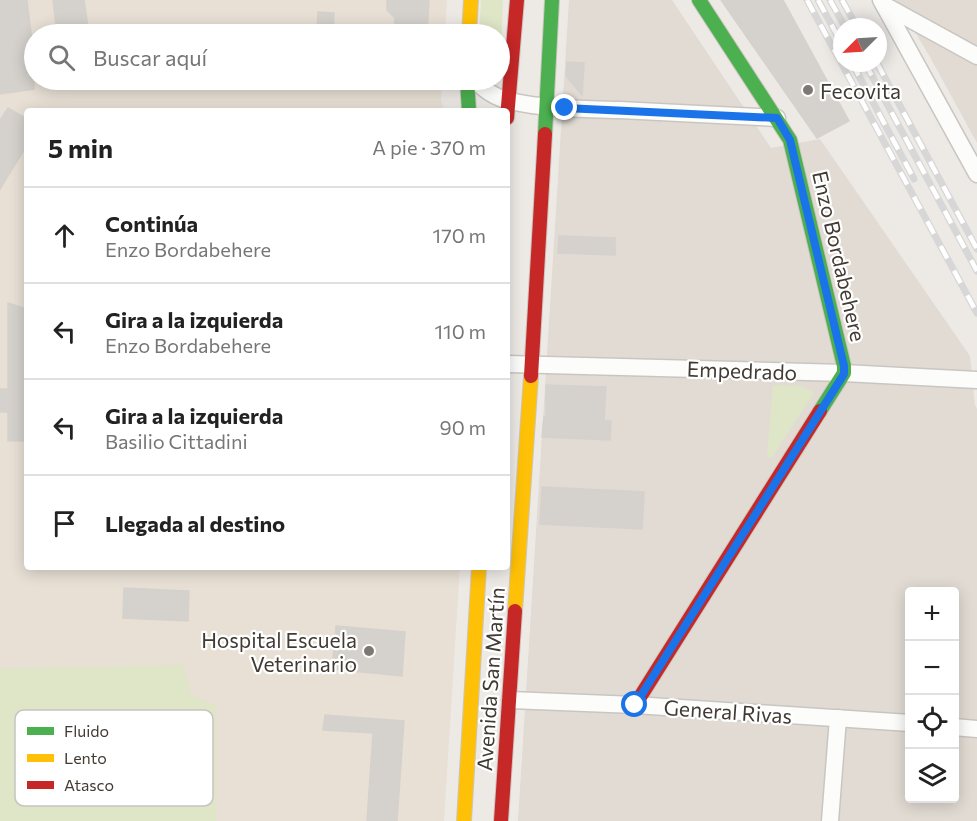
<!DOCTYPE html>
<html lang="es">
<meta charset="utf-8">
<style>
body{margin:0;font-family:Commissioner,sans-serif;background:#f6f6f6;color:#222}
.controls{position:absolute;right:18px;bottom:18px;display:grid;overflow:hidden;border-radius:6px;box-shadow:0 3px 15px #0003}
.controls button{width:54px;height:54px;display:grid;place-items:center;padding:0;border:0;border-bottom:2px solid #e0e0e0;background:#fff;color:#222;font:30px sans-serif}
.compass{position:absolute;left:833px;top:18px;width:54px;height:54px;border-radius:50%;background:#fff;box-shadow:0 3px 15px #0003;rotate:246deg}
.stop{position:absolute;width:18px;height:18px;margin:-14px;border:4px solid #1a73e8;border-radius:50%;background:#fff}
.stop.end{background:#1a73e8;border-color:#fff;box-shadow:0 2px 6px #0008}
.list{margin:0;padding:0;list-style:none}
h2{display:flex;justify-content:space-between;align-items:center;height:78px;margin:0;padding:0 24px;font-size:26px}
h2 small{font-size:20px;font-weight:400;color:#767676}
.list li{display:grid;grid-template-columns:39px 1fr auto;gap:18px;align-items:center;box-sizing:border-box;height:96px;padding:0 24px;border-top:2px solid #e0e0e0}
.list b{display:block;font-size:22px;white-space:nowrap}
.list p{margin:0;font-size:20px;white-space:nowrap;color:#767676}
.list em{font-size:20px;font-style:normal;color:#767676}
.icon{flex:none;width:33px;height:33px;fill:none;stroke:currentColor;stroke-width:2;stroke-linecap:round;stroke-linejoin:round}
.map{position:relative;flex:none;width:977px;height:821px;overflow:hidden}
.search{position:absolute;background:#fff;box-shadow:0 3px 15px #0003;left:24px;top:24px;width:486px;height:66px;display:flex;align-items:center;gap:15px;box-sizing:border-box;padding:0 21px;border-radius:33px;color:#767676;font-size:22px}
.panel{position:absolute;background:#fff;box-shadow:0 3px 15px #0003;left:24px;top:108px;width:486px;height:462px;border-radius:6px}
.map>svg:first-child{display:block}
.residential{fill:#e1dbd3;fill-rule:evenodd}
.education{fill:#e8e0d5}
.green{fill:#dee6c7}
.building{fill:#d5d1cd;stroke:#d5d1cc;stroke-width:1.5}
.lines{fill:none;stroke-linecap:round;stroke-linejoin:round}
.street-casing{stroke:#c9c6c2;stroke-width:19}
.fast-casing{stroke:#ccc6be;stroke-width:16}
.slow-casing{stroke:#ccc6be;stroke-width:16}
.jam-casing{stroke:#ccc6be;stroke-width:16}
.street{stroke:#fcfcfb;stroke-width:16}
.fast{stroke:#4caf50;stroke-width:14}
.slow{stroke:#ffc107;stroke-width:14}
.jam{stroke:#c62828;stroke-width:14}
.rail-casing{stroke:#d8d7d7;stroke-width:7}
.rail{stroke:#fff;stroke-width:4.5;stroke-dasharray:14;stroke-linecap:butt}
.route{stroke:#1a73e8;stroke-width:8}
.poi-dot{fill:#7e7872;stroke:#fff;stroke-width:2}
.labels{text-anchor:middle;dominant-baseline:central;stroke-width:4.5;stroke-linejoin:round;paint-order:stroke}
.poi-label{font-size:21px;fill:#423b34;stroke:#fff;text-anchor:start}
.street-label{font-size:21px;fill:#423b34;stroke:#fff}
.key{fill:#fff;stroke:#c6c4c2;stroke-width:1.5}
.key-label{font-size:16px;fill:#423b34}
</style>
<div class="map">
<svg width="977" height="821" viewBox="0 0 977 821">
<rect width="100%" height="100%" fill="#edeae6"/>
<g class="residential">
<path d="M569,0H672L771,148L820,139L970,356L975,405L977,409V821H518ZM910,592H954V798H910Z"/>
<path d="M896,0H977V143L930,57Z"/>
</g>
<path class="education" d="M0,0H447L445,34H34V80H442L441,101L445,111H27V567H460L444,821H0Z"/>
<g class="green">
<path d="M481,0H503L500,77V34H479Z"/>
<path d="M773,385L801,386L814,393L772,457H767Z"/>
<path d="M184,665L191,695L216,705V821H0V668Z"/>
</g>
<g class="building">
<path d="M0,0H27L34,57V89L0,94Z"/>
<path d="M53,0H84L89,34H57Z"/>
<path d="M387,0H429L427,34H394L395,18L387,10Z"/>
<path d="M721,0H783L849,121L817,138Z"/>
<path d="M318,12L334,13L333,34H317Z"/>
<path d="M567,62L584,63L582,95L566,76Z"/>
<path d="M8,108L27,119V145L0,189V120Z"/>
<path d="M559,236L615,238V255L558,253Z"/>
<path d="M8,303L27,309V441H8V412H0V389H8Z"/>
<path d="M546,385L606,387L604,421H611L610,440L542,437L544,417L546,418Z"/>
<path d="M542,487L644,492L642,529L540,524Z"/>
<path d="M124,588L189,591L188,621L123,618Z"/>
<path d="M336,626L405,632L402,676L332,669Z"/>
<path d="M325,715L404,721L397,821H367L373,733L323,730Z"/>
</g>
<g class="lines">
<defs>
<g id="street">
<path d="M881,0L977,174"/>
<path d="M884,5L977,56"/>
<path d="M475,80C485,90 495,98 510,101C545,109 584,109 620,110C672,113 725,115 777,118"/>
<path d="M507,364L844,373L977,380"/>
<path d="M510,700L635,705L910,723"/>
<path d="M954,727L977,729"/>
<path d="M830,821L838,718"/>
</g>
<g id="fast">
<path d="M699,0L790,140L844,366V373L820,411"/>
<path d="M467,80L469,111"/>
<path d="M545,134L552,0"/>
</g>
<g id="slow">
<path d="M469,34L471,0"/>
<path d="M515,611L531,376"/>
<path d="M464,821L479,567"/>
</g>
<g id="jam">
<path d="M507,118L517,0"/>
<path d="M531,376L545,134"/>
<path d="M635,705L820,411"/>
<path d="M501,821L515,611"/>
</g>
</defs>
<use href="#street" class="street-casing"/>
<use href="#fast" class="fast-casing"/>
<use href="#slow" class="slow-casing"/>
<use href="#jam" class="jam-casing"/>
<use href="#street" class="street"/>
<use href="#fast" class="fast"/>
<use href="#slow" class="slow"/>
<use href="#jam" class="jam"/>
<defs>
<g id="rail">
<path d="M807,0L977,313"/>
<path d="M818,0L842,44"/>
<path d="M830,0L845,27"/>
<path d="M842,0L857,27"/>
<path d="M852,63L914,179"/>
<path d="M865,63L977,271"/>
<path d="M877,63L977,249"/>
</g>
</defs>
<use href="#rail" class="rail-casing"/>
<use href="#rail" class="rail"/>
</g>
<g class="lines">
<path class="route" d="M565,108L777,118L790,140L844,366V374L635,705"/>
</g>
<g class="poi-dot">
<circle cx="808" cy="90" r="6"/>
<circle cx="369" cy="651" r="6"/>
</g>
<g class="labels">
<g class="poi-label">
<text x="820" y="90">Fecovita</text>
<text x="357" y="639" text-anchor="end">Hospital Escuela<tspan x="357" dy="24">Veterinario</tspan></text>
</g>
<g class="street-label">
<text transform="translate(840 256) rotate(77)">Enzo Bordabehere</text>
<text transform="translate(742 370) rotate(2)">Empedrado</text>
<text transform="translate(490 679) rotate(-86)">Avenida San Martín</text>
<text transform="translate(728 711) rotate(4)">General Rivas</text>
</g>
</g>
<rect x="15" y="710" width="198" height="96" rx="9" class="key"/>
<rect x="27" y="727" width="27" height="8" fill="#4caf50"/>
<rect x="27" y="754" width="27" height="8" fill="#ffc107"/>
<rect x="27" y="781" width="27" height="8" fill="#c62828"/>
<g class="key-label">
<text x="64" y="737">Fluido</text>
<text x="64" y="764">Lento</text>
<text x="64" y="791">Atasco</text>
</g>
</svg>
<div class="controls">
<button>+</button>
<button>−</button>
<button><svg class="icon" aria-label="locate" viewBox="0 0 24 24"><circle cx="12" cy="12" r="6"/><path d="M12 2v4M12 18v4M2 12h4M18 12h4"/></svg></button>
<button><svg class="icon" aria-label="layers" viewBox="0 0 24 24"><path d="M12 4l9 5-9 5-9-5zM3 14l9 5 9-5"/></svg></button>
</div>
<svg class="compass" viewBox="-18 -18 36 36"><path d="M0-13l5 13h-10z" fill="#e53935"/><path d="M0 13l5-13h-10z" fill="#767676"/></svg>
<div class="stop" style="left:635px;top:705px"></div>
<div class="stop end" style="left:565px;top:108px"></div>
<div class="search"><svg class="icon" aria-label="search" viewBox="0 0 24 24"><circle cx="10" cy="10" r="6"/><path d="M15 15l6 6"/></svg>Buscar aquí</div>
<section class="panel">
<h2>5 min<small>A pie · 370 m</small></h2>
<ul class="list">
<li><svg class="icon" aria-label="ahead" viewBox="0 0 24 24"><path d="M12 20V5M6 11l6-6 6 6"/></svg><div><b>Continúa</b><p>Enzo Bordabehere</p></div><em>170 m</em></li>
<li><svg class="icon" aria-label="left" viewBox="0 0 24 24"><path d="M17 20v-9H6M10 6l-5 5 5 5"/></svg><div><b>Gira a la izquierda</b><p>Enzo Bordabehere</p></div><em>110 m</em></li>
<li><svg class="icon" aria-label="left" viewBox="0 0 24 24"><path d="M17 20v-9H6M10 6l-5 5 5 5"/></svg><div><b>Gira a la izquierda</b><p>Basilio Cittadini</p></div><em>90 m</em></li>
<li><svg class="icon" aria-label="arrive" viewBox="0 0 24 24"><path d="M6 21V4h12l-3 4 3 4H6"/></svg><div><b>Llegada al destino</b></div></li>
</ul>
</section>
</div>
